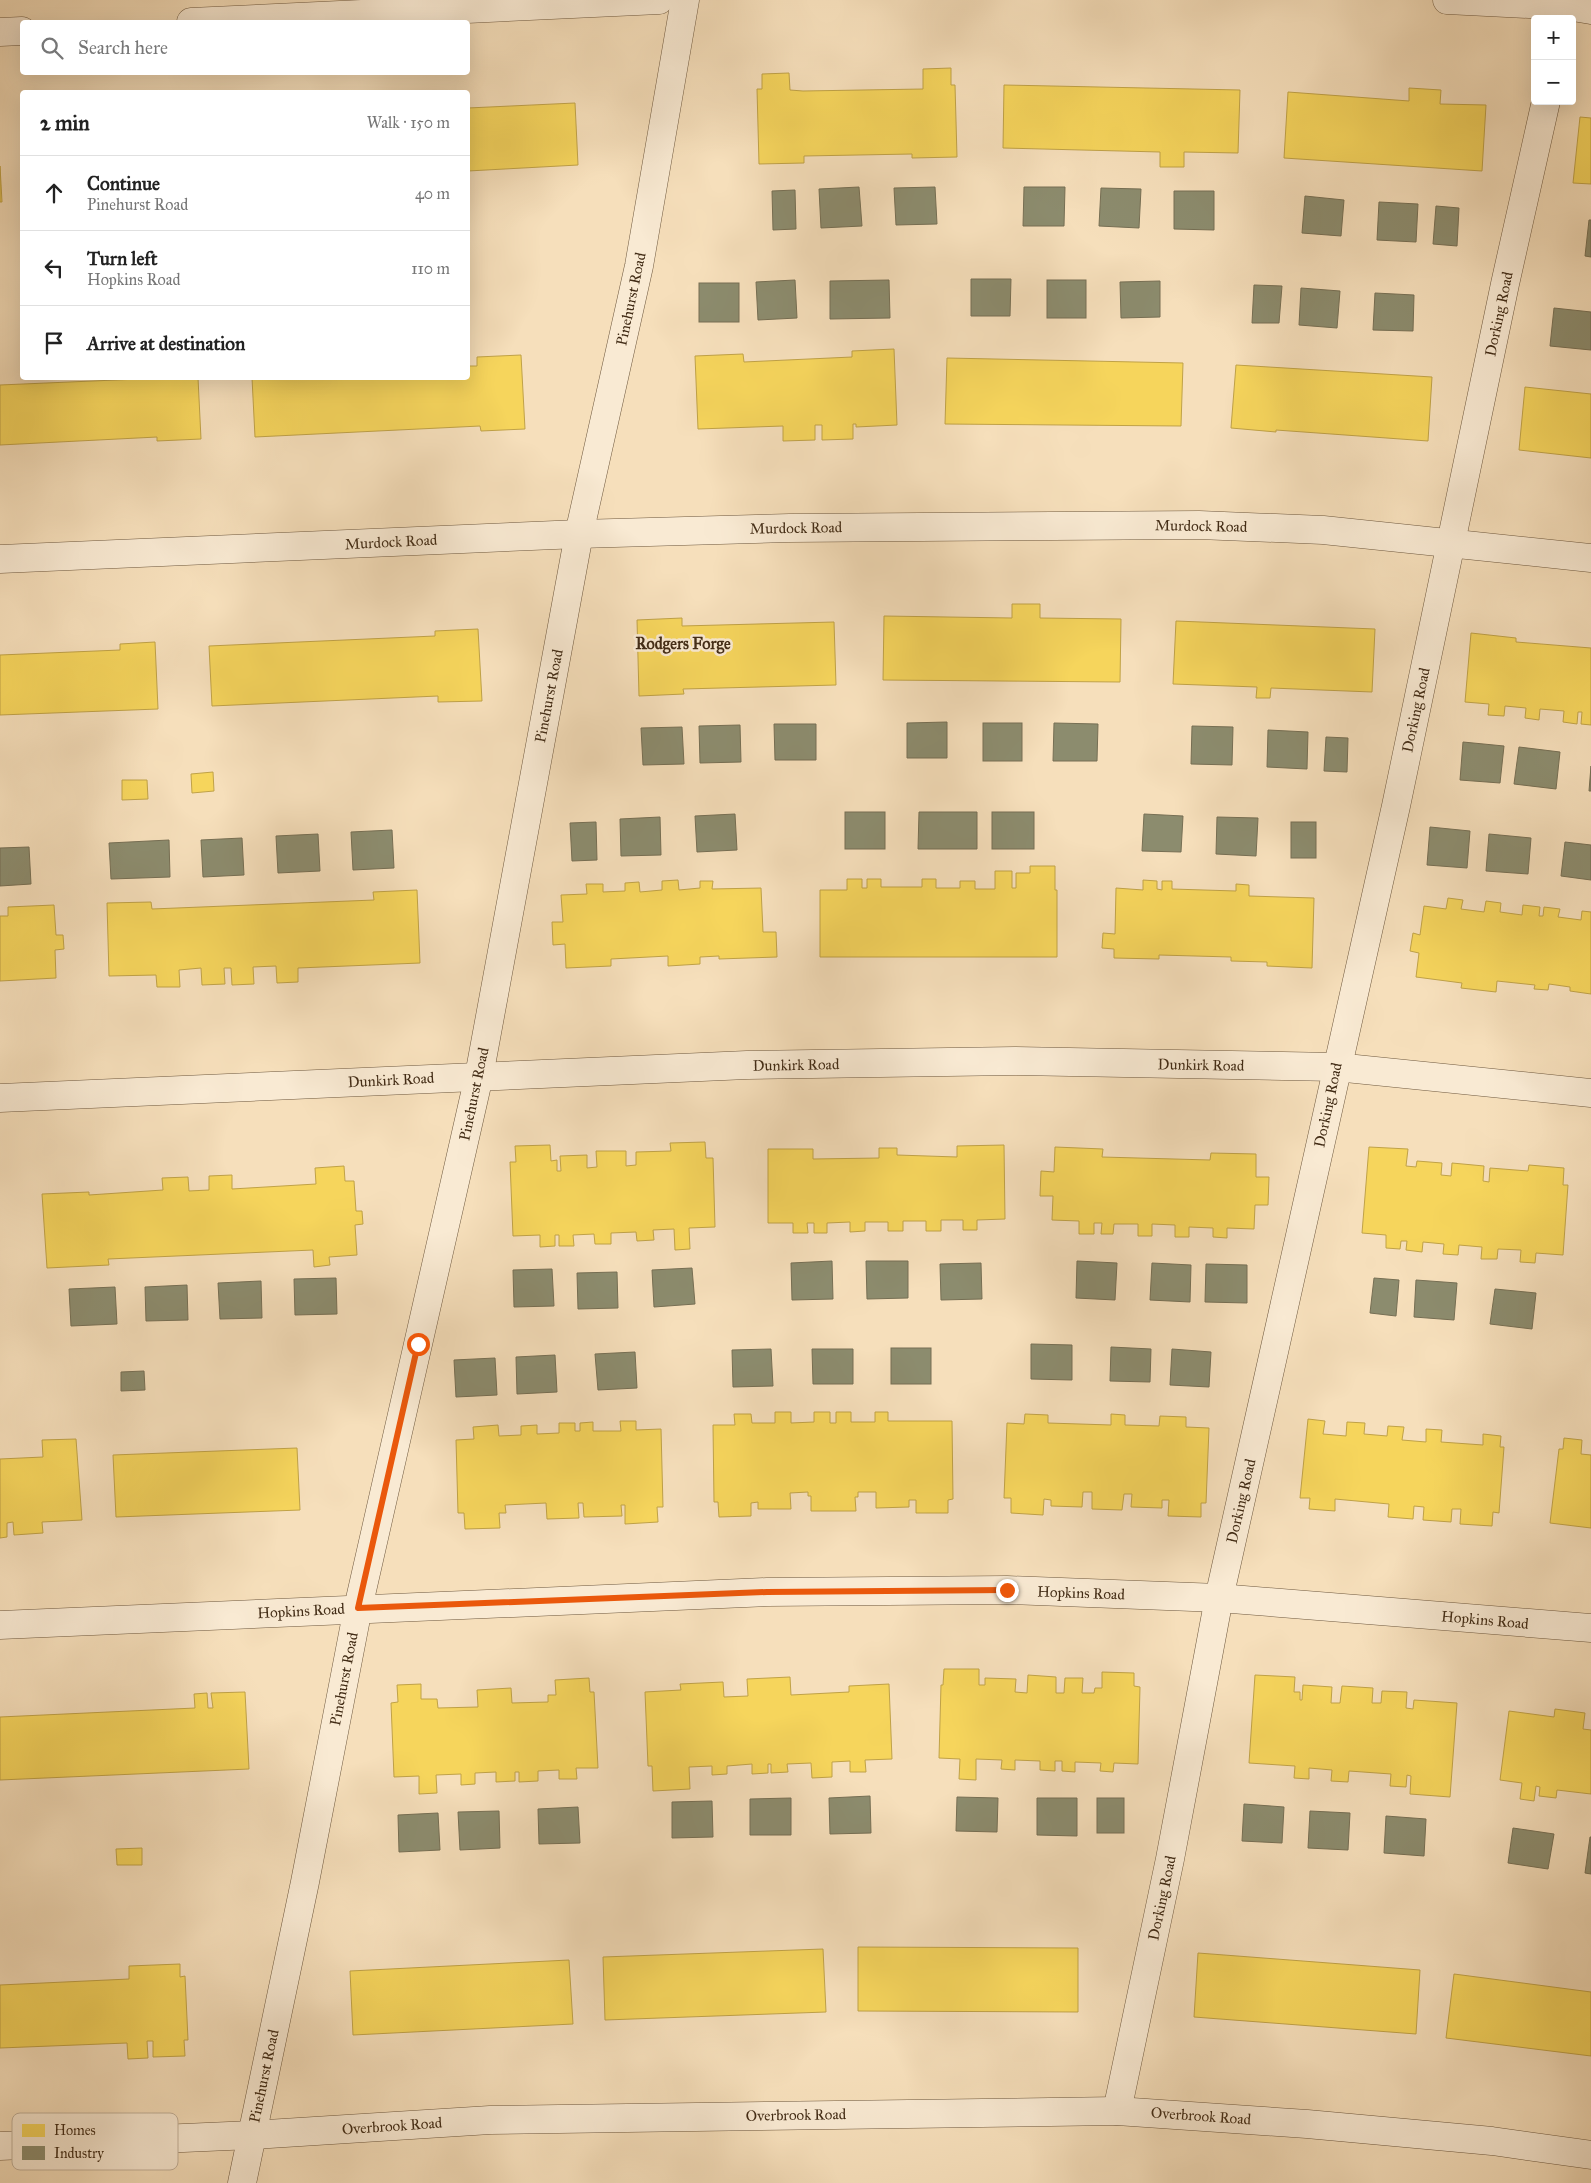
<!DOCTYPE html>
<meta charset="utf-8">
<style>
body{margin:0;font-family:"IM FELL Great Primer",serif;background:#f2f2f2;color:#222}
.controls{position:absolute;right:15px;top:15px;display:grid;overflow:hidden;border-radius:5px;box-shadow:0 5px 20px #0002}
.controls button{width:45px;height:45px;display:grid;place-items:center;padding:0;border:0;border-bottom:1px solid #e0e0e0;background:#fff;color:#222;font:25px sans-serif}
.stop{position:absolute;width:15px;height:15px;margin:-11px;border:4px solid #ea580c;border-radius:50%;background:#fff}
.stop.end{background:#ea580c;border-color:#fff;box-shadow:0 1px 5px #0008}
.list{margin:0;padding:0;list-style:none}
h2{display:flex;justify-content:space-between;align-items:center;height:65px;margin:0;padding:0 20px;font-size:21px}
h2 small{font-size:16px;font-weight:400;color:#767676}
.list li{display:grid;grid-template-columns:32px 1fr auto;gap:15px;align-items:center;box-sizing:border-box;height:75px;padding:0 20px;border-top:1px solid #e0e0e0}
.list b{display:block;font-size:19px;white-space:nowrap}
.list p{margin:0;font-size:16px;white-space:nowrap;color:#767676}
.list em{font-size:16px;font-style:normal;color:#767676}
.icon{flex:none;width:28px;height:28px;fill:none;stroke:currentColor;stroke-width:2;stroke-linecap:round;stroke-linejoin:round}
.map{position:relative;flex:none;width:1591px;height:2183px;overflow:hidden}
.search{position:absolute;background:#fff;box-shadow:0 5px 20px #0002;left:20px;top:20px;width:450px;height:55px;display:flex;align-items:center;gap:12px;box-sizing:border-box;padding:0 18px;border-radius:5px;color:#767676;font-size:19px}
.panel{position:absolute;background:#fff;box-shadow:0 5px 20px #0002;left:20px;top:90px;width:450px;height:290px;border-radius:5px}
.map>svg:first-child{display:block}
.homes{fill:#f6d55c;stroke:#c0a247}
.industry{fill:#8c8c6e;stroke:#766f54}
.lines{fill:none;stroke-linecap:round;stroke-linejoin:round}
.minor-casing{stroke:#6f593f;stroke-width:29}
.minor{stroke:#f9ead3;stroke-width:28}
.route{stroke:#ea580c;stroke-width:6}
.labels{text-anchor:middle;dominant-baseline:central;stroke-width:5;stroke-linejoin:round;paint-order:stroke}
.street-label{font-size:15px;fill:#422c16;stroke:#f9ead3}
.neighbourhood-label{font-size:16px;font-weight:bold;fill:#422c16;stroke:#f9ead3}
.key{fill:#f9ead3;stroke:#c2b19a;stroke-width:1}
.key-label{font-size:14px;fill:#422c16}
</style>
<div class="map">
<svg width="1591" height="2183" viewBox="0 0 1591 2183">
<rect width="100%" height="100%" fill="#f6dfbb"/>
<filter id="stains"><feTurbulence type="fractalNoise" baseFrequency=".004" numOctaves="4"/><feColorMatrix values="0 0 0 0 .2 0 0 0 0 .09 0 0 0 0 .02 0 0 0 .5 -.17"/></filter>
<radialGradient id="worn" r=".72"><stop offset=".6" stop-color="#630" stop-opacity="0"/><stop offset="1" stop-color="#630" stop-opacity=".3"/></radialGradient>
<g class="homes">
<path d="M951,68V85H955L957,157L912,158V154L804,156V163L759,164L757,89H762V74L789,73L790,90L803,91L923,89V69Z"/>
<path d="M1004,85L1240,90L1238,153L1184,152V167H1160V152L1003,148Z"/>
<path d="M1409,88L1441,90L1440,104L1486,105L1482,171L1284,158L1288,92L1409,101Z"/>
<path d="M575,103L578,165L468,171V108Z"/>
<path d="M1580,117L1591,118V184L1573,183Z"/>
<path d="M0,166L2,202H0Z"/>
<path d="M894,349L897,425L856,427V424H853V439L822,440V425H815V440L783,441V426L698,429L695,356L743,354L744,362L852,357V351Z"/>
<path d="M521,355L525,429L481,431L480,426L255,437L252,378H468V366H477V357Z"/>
<path d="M947,358L1183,363L1181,426L945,424Z"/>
<path d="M1236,365L1432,377L1428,441L1276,430V432L1231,428Z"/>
<path d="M162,378H198L201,439L157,441V437L0,445V385Z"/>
<path d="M1525,387L1591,394V458L1519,450Z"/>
<path d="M1012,604H1040V618L1121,619L1120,682L883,680L884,616L1012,618Z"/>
<path d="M682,618V626L834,622L836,685L683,689L684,694L639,696L637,620Z"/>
<path d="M1176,621L1375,629L1372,692L1271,688L1270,698H1256L1257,687L1173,684Z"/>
<path d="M478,629L482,701L438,702V696L212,706L209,646L435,636V631Z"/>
<path d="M1471,633L1516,638V642L1591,648V725L1581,724L1582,712H1578L1577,724L1563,722L1564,711L1540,709L1539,720L1525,718L1526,708L1505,706L1504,716L1488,715L1489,704L1465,702Z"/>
<path d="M155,642L158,709L0,715V655L120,650V644Z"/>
<path d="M213,772L214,791L192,793L191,774Z"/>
<path d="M122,780H147L148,799L122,800Z"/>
<path d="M1030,866H1055V890H1057V957H820V890H847V879H862V888H867V879H881V887H922V879H936V888H960V881H975V889H995V871H1012V888H1016V873H1030Z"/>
<path d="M678,880L679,890L700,888V881H713L712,889L761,888L763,932H776L777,957L719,959V956L700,957V964L668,966V956L611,959V966L566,968L565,944L553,945L552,922H563L561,895L587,894L586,884H603V892L625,891V883L639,882L640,892L662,890V881Z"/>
<path d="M1143,880L1157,881V889L1162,890V881H1172V889L1236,891V884L1249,885V896L1314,898L1312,968L1267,966V962L1231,961V957L1159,955V959L1114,958V949L1102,948L1103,933L1115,934L1116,888L1143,890Z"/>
<path d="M417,890L420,963L298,968V982L277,983L276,966L253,967L254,984L232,985L231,968H224L225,984L202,985L201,968L179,970L180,987H157L156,975L109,976L107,903L151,902L152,909L374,900L373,892Z"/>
<path d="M1448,898L1463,900L1461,909L1484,912L1486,901L1501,903L1500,912L1522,915L1523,905L1540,907L1539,916H1543L1544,907L1560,909L1558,917L1581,920L1582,911L1591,912V994L1570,991V987L1549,984L1548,990L1534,989L1535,985L1497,981L1496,992L1461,988L1462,983L1416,977L1419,953L1410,951L1413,933L1420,935L1424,906L1446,909Z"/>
<path d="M54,905L56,935H63L64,949L55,950L56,978L0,981V916H8V907Z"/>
<path d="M705,1142L706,1158H713L715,1227L689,1228L690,1249L675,1250L674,1229L653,1230L654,1240L637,1241L636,1232L611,1233V1244H595L594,1234L573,1235L574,1246H559V1235H555V1246L540,1247V1235L513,1236L510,1162H516L515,1146L550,1145L551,1161L557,1160V1171H561L560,1156L587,1155V1168L597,1167L596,1151H626V1166L636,1165V1152L671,1151L670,1143Z"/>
<path d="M1004,1145L1005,1219L977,1220V1230H963V1220H941V1231H926V1221H903V1231H888V1222H865V1231L850,1232V1222L827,1223V1233H814V1223H807L808,1233H793V1223H768V1149H813V1159L879,1158V1148H897V1155L957,1157V1146Z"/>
<path d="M1055,1147L1103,1149L1102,1157L1210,1160L1211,1153L1256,1154V1177H1269L1268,1205H1255L1254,1229L1227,1228V1238L1213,1237V1228L1189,1227V1237H1175V1225L1152,1224V1236H1138V1224H1114L1113,1234H1101L1102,1223H1094V1234H1079V1221L1052,1220L1053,1196H1040L1041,1171L1054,1172Z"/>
<path d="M1369,1147L1408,1149L1406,1166L1416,1167L1417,1161L1442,1163L1441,1175L1451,1176L1452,1163L1484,1166L1483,1181L1489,1182L1490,1168L1528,1171L1529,1165L1564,1168L1563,1185H1568L1563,1255L1536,1253L1535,1263L1520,1262L1521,1250L1498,1249L1497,1259H1481L1482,1247L1459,1245L1458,1255L1443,1254L1444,1244L1423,1242L1422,1252L1406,1250L1407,1241H1401L1400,1249L1386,1248V1235L1362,1233Z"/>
<path d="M344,1166L345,1181H354L356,1211H362L363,1224L355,1225L357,1255L329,1257L330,1265L314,1267L313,1250L108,1259L109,1265L47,1268L42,1194L89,1192V1195L163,1190L162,1178L188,1177L189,1191L209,1190V1176L232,1175V1189L316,1184L315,1168Z"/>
<path d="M775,1412H791V1423L814,1422V1412H830V1423H836V1412H851V1422H875V1412H888V1421H952L953,1499L948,1500V1513H916V1500H909V1507L876,1508V1492H858V1497H855L856,1511H811V1496H808V1492L790,1493L791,1509H758V1502L751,1503V1516L719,1517L718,1502H714L713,1425H735L734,1414H751L752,1423H775Z"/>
<path d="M1025,1414L1048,1415V1423L1111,1425V1414L1125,1415V1425L1159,1426L1160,1416L1186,1417V1427L1209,1428L1206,1503H1201V1517L1168,1516L1169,1500H1162V1508L1131,1507L1132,1494H1124L1122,1510L1092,1509V1492H1083L1082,1507L1051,1506V1500L1044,1499L1043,1515L1011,1513V1498H1004L1007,1423L1024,1424Z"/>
<path d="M1308,1419L1325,1421L1323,1434L1346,1436L1347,1422L1365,1423L1364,1434L1387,1436L1388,1426L1404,1427L1402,1440L1426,1442V1429L1442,1430L1441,1442L1483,1445V1434L1501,1436L1500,1447H1504L1499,1513L1493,1512L1492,1526L1460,1524L1461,1509H1452L1451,1522L1423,1520L1424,1507L1414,1506L1413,1519L1388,1517L1389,1504L1335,1499V1511L1309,1509L1310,1498H1300Z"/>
<path d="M620,1421H636V1430L661,1429L663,1507H657L658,1522L625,1524V1505H621L622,1516L584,1517L583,1503H578L579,1518L547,1519L546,1503L505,1505L506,1513H499L500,1528L465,1529L464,1513H458L456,1440L474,1439L473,1427L498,1425L499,1436L521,1435V1426L537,1425V1434L559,1433V1423H575V1431H580V1423L593,1422V1431H621Z"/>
<path d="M1564,1438L1582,1440L1581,1454L1591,1455V1528L1550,1523L1559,1449H1563Z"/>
<path d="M76,1439L82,1520L42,1522L43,1533L14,1535L13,1522L7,1523V1537L0,1538V1459L43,1457L42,1440Z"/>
<path d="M297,1448L300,1510L116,1517L113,1455Z"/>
<path d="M944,1669H979V1685H985V1678L1016,1679L1015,1692L1027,1693L1028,1675L1056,1677V1693H1064L1065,1678H1083L1082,1693H1094L1095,1688H1102V1672L1134,1673V1686L1140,1687L1138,1764L1114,1763L1113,1772L1100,1771L1101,1763L1075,1762V1772L1062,1771V1761H1055V1771L1040,1770V1761L1015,1760V1770L1001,1769L1002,1760L976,1759V1780L959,1779L960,1759L939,1758L941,1685H943Z"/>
<path d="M1255,1675L1295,1677L1294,1692H1300V1700H1302L1303,1685L1332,1687L1331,1703H1340L1342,1686L1373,1688L1372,1703H1381L1382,1691L1407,1692L1406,1708L1413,1709L1414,1700L1457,1703L1450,1797L1410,1794L1411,1776L1407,1775L1406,1787L1390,1786L1391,1774L1349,1771L1348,1782L1331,1781L1332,1770L1309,1768V1779L1294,1778L1295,1766L1249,1763Z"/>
<path d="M790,1677L791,1695L849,1692V1686L889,1684L892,1759L865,1760L866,1772H850V1761L832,1762V1777L812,1778L811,1763L787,1764L788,1772L771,1773V1764H768V1773L752,1774V1764L727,1766V1774L712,1775V1766L689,1767L690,1789L653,1791L652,1766H648L645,1692L681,1690L680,1684L723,1682L724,1697L748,1696L747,1679Z"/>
<path d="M589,1678L590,1692H594L598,1768H576L577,1779H559V1770L538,1771V1781L519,1782V1772H515V1781L496,1782V1772L475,1773V1784L461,1785V1774L436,1775L437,1793L419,1794V1776L394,1777L391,1703L398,1702L397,1685L421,1684V1699H437L438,1708L478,1707L477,1690L511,1688L512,1703L548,1702V1695H556L555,1680Z"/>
<path d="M245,1692L249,1769L0,1780V1717L195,1708L194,1694L207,1693L208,1708H213L211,1693Z"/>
<path d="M1555,1709L1585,1713L1583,1729L1591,1730V1794L1557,1790L1556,1798L1539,1796L1540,1787L1536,1786L1534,1801L1520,1799L1522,1783L1500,1780L1509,1711L1554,1717Z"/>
<path d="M142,1848V1865H117L116,1849Z"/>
<path d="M858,1947L1078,1948V2012L858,2011Z"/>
<path d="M823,1949L826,2012L605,2020L603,1957Z"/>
<path d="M1198,1953L1420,1970L1416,2034L1194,2017Z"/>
<path d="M569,1960L573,2024L353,2035L350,1971Z"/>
<path d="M180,1964V1977L185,1976L188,2040H184L185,2056L153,2057V2041H147L148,2058L128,2059L127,2043L0,2048V1985L129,1979V1966Z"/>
<path d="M1454,1974L1591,1992V2056L1446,2038Z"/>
</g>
<g class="industry">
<path d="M859,187L862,226L821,228L819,189Z"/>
<path d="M935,187L937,224L896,225L894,188Z"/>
<path d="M1024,187H1065L1064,226H1023Z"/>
<path d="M1101,188L1141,189L1139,228L1099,226Z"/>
<path d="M795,190L796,229L773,230L772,191Z"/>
<path d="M1174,191H1214V230L1174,229Z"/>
<path d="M1305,196L1344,200L1341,236L1302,233Z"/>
<path d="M1379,202L1418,204L1416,242L1377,240Z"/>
<path d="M1436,206L1459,208L1457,246L1433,244Z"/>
<path d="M1589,220H1591V257L1585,256Z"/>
<path d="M971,279H1011L1010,316H971Z"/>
<path d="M795,280L797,318L758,320L756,282Z"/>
<path d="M889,280L890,318L830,319V281Z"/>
<rect x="1047" y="280" width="39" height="38"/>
<path d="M1160,281V317L1121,318L1120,282Z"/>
<rect x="699" y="283" width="40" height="39"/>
<path d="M1254,285L1282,286L1279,323H1252Z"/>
<path d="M1301,288L1340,291L1337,328L1299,325Z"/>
<path d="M1375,293L1414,295L1413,331L1373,330Z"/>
<path d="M1554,308L1591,312V350L1550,346Z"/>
<path d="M947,722V758H907V723Z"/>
<rect x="983" y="723" width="39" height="38"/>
<path d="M1054,723L1098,724L1097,761H1053Z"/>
<path d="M774,724H816V760H775Z"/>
<path d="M740,725L741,762L700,763L699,726Z"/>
<path d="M1192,726L1233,727L1232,765L1191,764Z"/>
<path d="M682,727L684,764L643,765L641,728Z"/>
<path d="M1268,730L1308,732L1307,769L1267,767Z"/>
<path d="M1326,737L1348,738L1347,772L1324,771Z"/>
<path d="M1463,742L1504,746L1500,783L1460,780Z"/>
<path d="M1519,747L1560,752L1556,789L1514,784Z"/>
<path d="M1591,766V791H1589Z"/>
<rect x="845" y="812" width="40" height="37"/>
<path d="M919,812H977V849H918Z"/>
<rect x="992" y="812" width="42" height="37"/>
<path d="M735,814L737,850L697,852L695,816Z"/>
<path d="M1144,814L1183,816L1181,852L1142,851Z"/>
<path d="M660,817L661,855L621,856L620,819Z"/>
<path d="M1217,817L1258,818L1256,856L1216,854Z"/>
<path d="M596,822L597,860L572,861L570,823Z"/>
<rect x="1291" y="822" width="25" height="36"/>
<path d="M1430,827L1470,831L1467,868L1427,865Z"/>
<path d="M392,830L394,868L353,870L351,832Z"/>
<path d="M318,834L320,871L278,873L276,836Z"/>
<path d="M1489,834L1531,838L1528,874L1486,871Z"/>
<path d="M242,838L244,875L203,877L201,840Z"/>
<path d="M169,840L170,877L111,879L109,843Z"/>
<path d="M1565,842L1591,845V880L1561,876Z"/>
<path d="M29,847L31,884L0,886V848Z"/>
<path d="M832,1261L833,1299L792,1300L791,1263Z"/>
<path d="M866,1261H908V1298L867,1299Z"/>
<path d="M1077,1261L1117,1263L1115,1300L1076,1298Z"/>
<path d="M981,1263L982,1299L941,1300L940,1264Z"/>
<path d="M1152,1263L1191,1265L1190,1302L1150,1300Z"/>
<path d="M1206,1264L1247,1265V1303L1205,1302Z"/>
<path d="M692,1268L695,1304L654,1307L652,1270Z"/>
<path d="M552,1269L554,1306L514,1307L513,1270Z"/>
<path d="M617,1272L618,1308L578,1309L577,1273Z"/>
<path d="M336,1278L337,1314L295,1315L294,1279Z"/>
<path d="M1374,1278L1399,1280L1396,1316L1370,1313Z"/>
<path d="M1416,1280L1457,1283L1454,1320L1414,1317Z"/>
<path d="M261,1281L262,1318L220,1319L218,1283Z"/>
<path d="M187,1285L188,1320L146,1321L145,1287Z"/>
<path d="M115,1287L117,1324L71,1326L69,1289Z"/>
<path d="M1495,1289L1536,1293L1532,1329L1490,1324Z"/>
<path d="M1031,1344L1072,1345V1380L1031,1379Z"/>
<path d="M1111,1347L1151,1349L1150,1382L1110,1381Z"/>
<rect x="891" y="1348" width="40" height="36"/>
<path d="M771,1349L773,1386L733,1387L732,1350Z"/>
<path d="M812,1349H853V1384H813Z"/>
<path d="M1172,1349L1211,1352L1209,1387L1170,1385Z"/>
<path d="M635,1352L637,1388L598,1390L595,1354Z"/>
<path d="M555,1355L557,1392L517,1394L516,1357Z"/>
<path d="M495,1358L497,1395L456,1397L454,1360Z"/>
<path d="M144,1371L145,1390L121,1391V1372Z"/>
<path d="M870,1796L871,1833L830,1834L829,1798Z"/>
<path d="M957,1797L998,1798L997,1832L956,1831Z"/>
<path d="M791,1798V1835H750V1799Z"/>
<path d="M1037,1798H1077V1836L1037,1835Z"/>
<rect x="1097" y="1798" width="27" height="35"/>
<path d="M712,1801L713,1837L672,1838V1802Z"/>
<path d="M1244,1804L1284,1807L1282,1843L1242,1841Z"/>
<path d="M578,1807L580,1843L539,1844L538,1809Z"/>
<path d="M499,1811L500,1848L460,1850L458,1812Z"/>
<path d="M1310,1811L1350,1813L1348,1850L1308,1848Z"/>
<path d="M438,1813L440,1850L399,1852L398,1815Z"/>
<path d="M1386,1816L1426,1819L1424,1856L1384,1853Z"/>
<path d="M1513,1828L1554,1834L1548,1869L1508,1863Z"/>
<path d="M1590,1837H1591V1874L1585,1873Z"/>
</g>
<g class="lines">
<defs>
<g id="minor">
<path d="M1447,0L1567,6L1591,10"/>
<path d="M191,22L659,0"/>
<path d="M0,32L22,31"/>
<path d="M0,559L579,534L790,528L1199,525L1323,530L1591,558"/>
<path d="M0,1098L747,1065L1015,1061L1336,1067L1591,1093"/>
<path d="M0,1625L767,1592L1007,1590L1219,1598L1591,1628"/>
<path d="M1117,2111L1170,1859L1219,1598L1396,806L1505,284L1546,101"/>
<path d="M0,2146L252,2135L490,2120L1117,2111L1307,2124L1492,2141L1591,2155"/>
<path d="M242,2183L305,1882L358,1608L479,1076L579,534L639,266L685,0"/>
</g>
</defs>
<use href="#minor" class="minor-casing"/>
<use href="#minor" class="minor"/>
</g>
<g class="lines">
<path class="route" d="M418,1344L358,1608L767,1592L1007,1590"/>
</g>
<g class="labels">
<g class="street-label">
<text transform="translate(631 299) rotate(-78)">Pinehurst Road</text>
<text transform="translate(1499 314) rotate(-78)">Dorking Road</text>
<text transform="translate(1201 526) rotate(1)">Murdock Road</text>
<text transform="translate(796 528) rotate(-1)">Murdock Road</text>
<text transform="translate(391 542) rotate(-3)">Murdock Road</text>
<text transform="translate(549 696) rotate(-79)">Pinehurst Road</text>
<text transform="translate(1416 710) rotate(-78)">Dorking Road</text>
<text transform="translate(796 1065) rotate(-1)">Dunkirk Road</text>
<text transform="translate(1201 1065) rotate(1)">Dunkirk Road</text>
<text transform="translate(391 1080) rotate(-3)">Dunkirk Road</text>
<text transform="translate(474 1094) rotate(-78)">Pinehurst Road</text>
<text transform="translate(1328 1105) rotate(-78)">Dorking Road</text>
<text transform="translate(1241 1501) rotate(-77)">Dorking Road</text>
<text transform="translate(1081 1593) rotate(2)">Hopkins Road</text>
<text transform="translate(301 1611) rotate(-3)">Hopkins Road</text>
<text transform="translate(1485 1620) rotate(5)">Hopkins Road</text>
<text transform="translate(344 1679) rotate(-79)">Pinehurst Road</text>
<text transform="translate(1162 1898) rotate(-78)">Dorking Road</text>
<text transform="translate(264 2076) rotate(-78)">Pinehurst Road</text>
<text transform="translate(796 2115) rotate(-1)">Overbrook Road</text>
<text transform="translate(1201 2116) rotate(4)">Overbrook Road</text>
<text transform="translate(392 2126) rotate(-4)">Overbrook Road</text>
</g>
<g class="neighbourhood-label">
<text x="683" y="643">Rodgers Forge</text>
</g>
</g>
<rect x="12" y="2113" width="166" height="57" rx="8" class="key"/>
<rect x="22" y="2124" width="23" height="13" fill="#f6d55c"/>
<rect x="22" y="2146" width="23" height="14" fill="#8c8c6e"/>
<g class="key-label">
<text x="54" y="2135">Homes</text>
<text x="54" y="2158">Industry</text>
</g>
<rect width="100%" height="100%" filter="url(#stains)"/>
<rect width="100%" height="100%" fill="url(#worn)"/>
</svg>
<div class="controls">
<button>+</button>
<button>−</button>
</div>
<div class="stop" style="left:418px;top:1344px"></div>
<div class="stop end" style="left:1007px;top:1590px"></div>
<div class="search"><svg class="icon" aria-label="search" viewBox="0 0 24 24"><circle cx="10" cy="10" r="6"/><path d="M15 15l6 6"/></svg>Search here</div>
<section class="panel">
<h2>2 min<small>Walk · 150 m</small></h2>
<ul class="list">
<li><svg class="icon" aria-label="ahead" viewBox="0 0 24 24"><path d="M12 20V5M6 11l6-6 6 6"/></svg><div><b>Continue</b><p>Pinehurst Road</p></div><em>40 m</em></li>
<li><svg class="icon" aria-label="left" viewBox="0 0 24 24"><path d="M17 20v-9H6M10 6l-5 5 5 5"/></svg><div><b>Turn left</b><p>Hopkins Road</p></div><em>110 m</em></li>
<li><svg class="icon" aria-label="arrive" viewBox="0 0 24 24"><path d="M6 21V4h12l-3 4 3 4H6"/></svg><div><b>Arrive at destination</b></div></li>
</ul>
</section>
</div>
